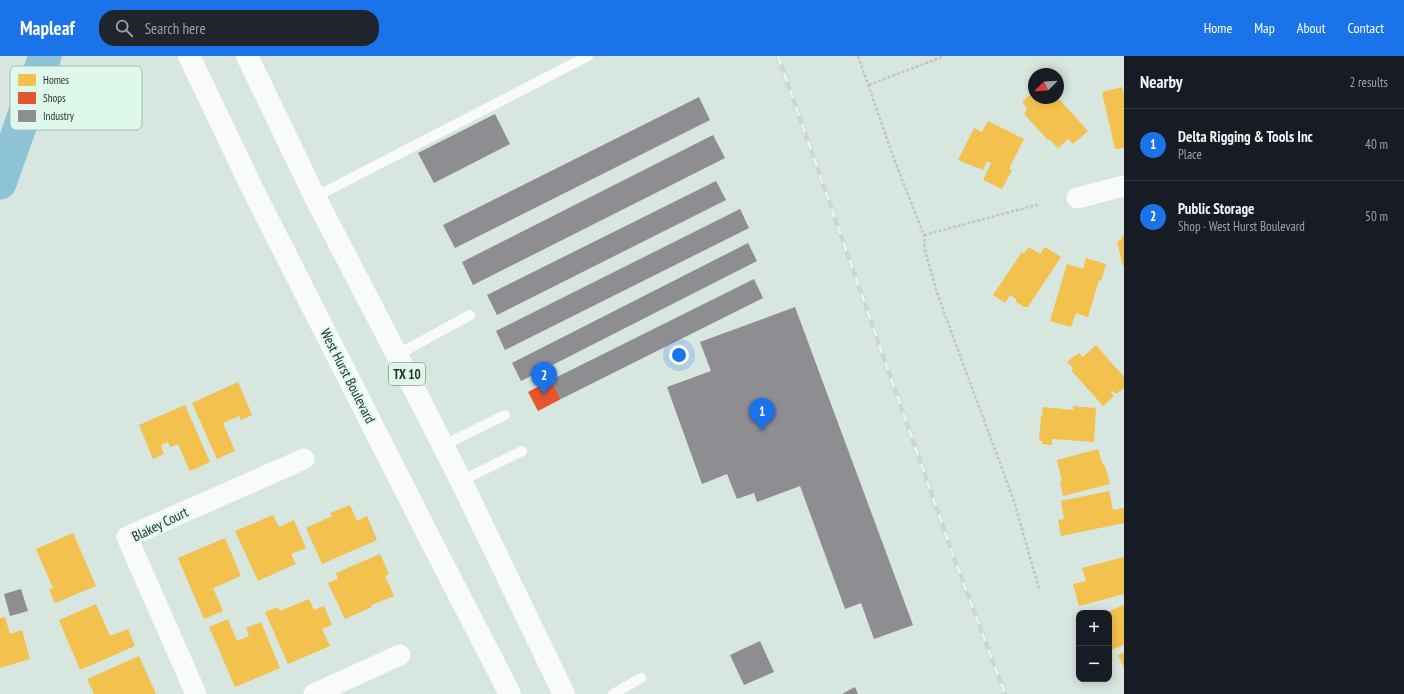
<!DOCTYPE html>
<meta charset="utf-8">
<style>
body{margin:0;font-family:"PT Sans Narrow",sans-serif;background:#20242c;color:#f1f3f6}
.controls{position:absolute;right:12px;bottom:12px;display:grid;overflow:hidden;border-radius:8px;box-shadow:0 2px 10px #0003}
.controls button{width:36px;height:36px;display:grid;place-items:center;padding:0;border:0;border-bottom:1px solid #363941;background:#171b24;color:#f1f3f6;font:20px sans-serif}
.compass{position:absolute;left:1028px;top:12px;width:36px;height:36px;border-radius:50%;background:#171b24;box-shadow:0 2px 10px #0003;rotate:246deg}
.you{position:absolute;left:679px;top:299px;width:14px;height:14px;margin:-10px;border:3px solid #fff;border-radius:50%;background:#1a73e8;box-shadow:0 0 0 6px #1a73e833}
.badge{display:grid;place-items:center;width:26px;height:26px;border-radius:50%;background:#1a73e8;color:#fff;font-size:13px;font-weight:700}
.pin{position:absolute;translate:-50% -33px;filter:drop-shadow(0 1px 2px #0008)}
.pin::after{content:'';position:absolute;top:21px;width:14px;height:12px;background:inherit;clip-path:polygon(0 0,100% 0,50% 100%)}
.list{margin:0;padding:0;list-style:none}
h2{display:flex;justify-content:space-between;align-items:center;height:52px;margin:0;padding:0 16px;font-size:17px}
h2 small{font-size:13px;font-weight:400;color:#9ea1a6}
.list li{display:grid;grid-template-columns:26px 1fr auto;gap:12px;align-items:center;box-sizing:border-box;height:72px;padding:0 16px;border-top:1px solid #363941}
.list b{display:block;font-size:15px;white-space:nowrap}
.list p{margin:0;font-size:13px;white-space:nowrap;color:#9ea1a6}
.list em{font-size:13px;font-style:normal;color:#9ea1a6}
.icon{flex:none;width:22px;height:22px;fill:none;stroke:currentColor;stroke-width:2;stroke-linecap:round;stroke-linejoin:round}
.map{position:relative;flex:none;width:1124px;height:638px;overflow:hidden}
header{display:flex;align-items:center;gap:24px;box-sizing:border-box;height:56px;padding:0 20px;background:#1a73e8;color:#fff}
header strong{font-size:19px}
nav{display:flex;gap:22px;margin-inline-start:auto;font-size:14px}
.search{width:280px;height:36px;background:#20242c;display:flex;align-items:center;gap:10px;box-sizing:border-box;padding:0 14px;border-radius:16px;color:#9ea1a6;font-size:15px}
main{display:flex}
aside{flex:1;background:#171b24}
.map>svg:first-child{display:block}
.homes{fill:#f2c14e}
.shops{fill:#e4572e}
.industry{fill:#8d8d92}
.lines{fill:none;stroke-linecap:round;stroke-linejoin:round}
.river{stroke:#8ec3d5;stroke-width:33}
.path{stroke:#c1c5c3;stroke-width:2.5;stroke-dasharray:3 2;stroke-linecap:butt}
.lane{stroke:#f9fbfa;stroke-width:10}
.street{stroke:#f9fbfa;stroke-width:21}
.primary{stroke:#f9fbfa;stroke-width:22}
.rail-casing{stroke:#d0d5d3;stroke-width:4.5}
.rail{stroke:#def9ec;stroke-width:3;stroke-dasharray:9;stroke-linecap:butt}
.labels{text-anchor:middle;dominant-baseline:central;stroke-width:4;stroke-linejoin:round;paint-order:stroke}
.shield{fill:#def9ec;stroke:#5e6d66;stroke-width:1}
.shield-label{font-size:13px;font-weight:bold;fill:#27312c}
.street-label{font-size:14px;fill:#27312c;stroke:#def9ec}
.key{fill:#def9ec;stroke:#a7bdb2;stroke-width:1}
.key-label{font-size:11px;fill:#27312c}
</style>
<header>
<strong>Mapleaf</strong>
<div class="search"><svg class="icon" aria-label="search" viewBox="0 0 24 24"><circle cx="10" cy="10" r="6"/><path d="M15 15l6 6"/></svg>Search here</div>
<nav><a>Home</a><a>Map</a><a>About</a><a>Contact</a></nav>
</header>
<main>
<div class="map">
<svg width="1124" height="638" viewBox="0 0 1124 638">
<rect width="100%" height="100%" fill="#d7e6df"/>
<g class="homes">
<path d="M1122,31L1124,40V92L1115,93L1102,36Z"/>
<path d="M1034,35V42H1058L1088,75L1073,88L1068,83L1058,92L1049,83L1048,84L1024,58L1027,52L1022,46Z"/>
<path d="M988,65L1024,83L1009,113L1012,114L1002,133L983,124L991,107L987,105L983,114L958,104L974,72L982,76Z"/>
<path d="M1124,178V210H1123L1117,185L1122,184L1121,182Z"/>
<path d="M1029,191L1040,198L1045,191L1061,201L1028,251H1024L1016,246V243L1010,239L1005,247L993,239L1022,196L1024,197Z"/>
<path d="M1086,202L1106,208L1101,225L1099,224L1088,261L1076,257L1071,271L1050,265L1067,208L1083,213Z"/>
<path d="M1096,289L1124,321V332L1116,338L1113,335L1111,336L1114,340L1103,350L1071,314L1073,312L1067,306L1079,297L1083,301Z"/>
<path d="M238,326L252,359L241,364L239,360L223,367L235,395L217,403L192,347Z"/>
<path d="M185,349L210,406L190,415L178,388L170,391L168,386L161,389L164,398L153,403L139,369Z"/>
<path d="M1073,350L1096,352L1094,386L1052,383V389L1042,388V385H1039L1041,360H1042L1043,351L1073,354Z"/>
<path d="M1098,393L1102,407H1103L1104,410H1105L1110,428L1063,440L1060,425H1062L1057,404Z"/>
<path d="M1109,435L1113,454L1124,452V467L1061,480L1058,464L1064,463L1061,445Z"/>
<path d="M350,449L357,465L367,460L377,484L322,508L306,472L332,460L330,457Z"/>
<path d="M273,459L279,471L294,464L306,492L291,498L296,508L258,525L235,475Z"/>
<path d="M73,477L96,530L55,547L49,534L53,532L36,493Z"/>
<path d="M225,482L241,520L213,532L223,555L204,563L178,502Z"/>
<path d="M380,498L389,518L385,520L394,540L371,549L372,551L345,563L328,527L338,523L336,517Z"/>
<path d="M1124,501V538L1079,550L1073,528L1086,525L1082,512Z"/>
<path d="M309,543L314,554L324,550L332,569L322,573L330,590L288,608L265,556L278,551L280,555Z"/>
<path d="M96,548L110,580L128,573L135,590L80,614L59,564Z"/>
<path d="M1124,549V589L1109,595V557H1105Z"/>
<path d="M5,561L10,578L22,574L30,603L0,612V562Z"/>
<path d="M228,563L237,585L249,580L246,572L261,566L280,612L235,631L209,571Z"/>
<path d="M1124,596V612L1118,599Z"/>
<path d="M139,600L156,638H94L87,623Z"/>
</g>
<path class="shops" d="M551,324L561,343L538,355L528,336Z"/>
<g class="industry">
<path d="M699,41L710,64L455,192L443,169Z"/>
<path d="M495,58L510,88L434,127L418,97Z"/>
<path d="M713,79L725,102L473,229L462,206Z"/>
<path d="M716,125L726,144L497,259L487,239Z"/>
<path d="M740,153L749,172L505,294L496,275Z"/>
<path d="M748,187L757,205L521,325L512,307Z"/>
<path d="M754,223L763,242L561,343L551,324Z"/>
<path d="M795,251L913,569L874,583L861,547L845,553L800,430L757,446L754,437L737,443L727,418L702,428L667,331L711,315L700,286Z"/>
<path d="M21,533L28,555L10,560L4,538Z"/>
<path d="M760,585L774,616L744,629L730,599Z"/>
<path d="M855,631L858,638H842Z"/>
</g>
<g class="lines">
<path class="river" d="M0,127L45,0"/>
<g class="path">
<path d="M858,0L894,103L924,179L925,194L937,237L1014,445L1039,533"/>
<path d="M869,29L944,0"/>
<path d="M924,179L1040,148"/>
</g>
<g class="lane">
<path d="M315,141L588,0"/>
<path d="M397,299L470,259"/>
<path d="M442,390L505,359"/>
<path d="M461,425L522,395"/>
<path d="M613,638L641,622"/>
</g>
<g class="street">
<path d="M1077,142L1124,130"/>
<path d="M196,638L127,481L304,403"/>
<path d="M314,638L400,599"/>
</g>
<g class="primary">
<path d="M189,0L252,132L426,475L510,638"/>
<path d="M247,0L315,141L397,299L461,425L564,638"/>
</g>
<defs>
<path id="rail" d="M778,0L952,496L1005,638"/>
</defs>
<use href="#rail" class="rail-casing"/>
<use href="#rail" class="rail"/>
</g>
<g class="labels">
<rect class="shield" x="389" y="307" width="36" height="22" rx="3"/>
<g class="shield-label">
<text x="407" y="318">TX 10</text>
</g>
<g class="street-label">
<text transform="translate(348 320) rotate(63)">West Hurst Boulevard</text>
<text transform="translate(160 468) rotate(-26)">Blakey Court</text>
</g>
</g>
<rect x="10" y="10" width="132" height="64" rx="6" class="key"/>
<rect x="18" y="18" width="18" height="12" fill="#f2c14e"/>
<rect x="18" y="36" width="18" height="12" fill="#e4572e"/>
<rect x="18" y="54" width="18" height="12" fill="#8d8d92"/>
<g class="key-label">
<text x="43" y="28">Homes</text>
<text x="43" y="46">Shops</text>
<text x="43" y="64">Industry</text>
</g>
</svg>
<div class="controls">
<button>+</button>
<button>−</button>
</div>
<svg class="compass" viewBox="-18 -18 36 36"><path d="M0-13l5 13h-10z" fill="#e53935"/><path d="M0 13l5-13h-10z" fill="#9ea1a6"/></svg>
<div class="you"></div>
<div class="pin badge" style="left:762px;top:375px">1</div>
<div class="pin badge" style="left:544px;top:339px">2</div>
</div>
<aside>
<h2>Nearby<small>2 results</small></h2>
<ul class="list">
<li><span class="badge">1</span><div><b>Delta Rigging &amp; Tools Inc</b><p>Place</p></div><em>40 m</em></li>
<li><span class="badge">2</span><div><b>Public Storage</b><p>Shop · West Hurst Boulevard</p></div><em>50 m</em></li>
</ul>
</aside>
</main>
